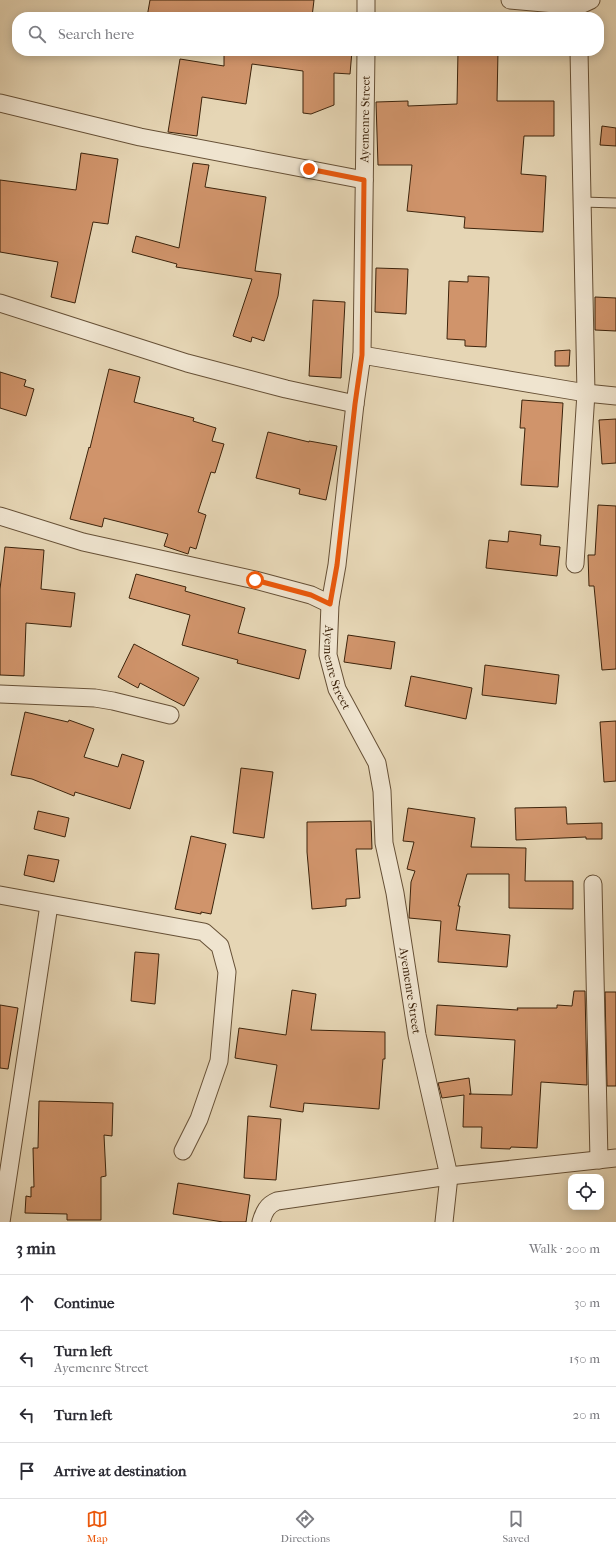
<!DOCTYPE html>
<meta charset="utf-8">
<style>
body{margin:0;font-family:"IM FELL French Canon",serif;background:#f2f2f3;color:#2b2b33}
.controls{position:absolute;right:12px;bottom:12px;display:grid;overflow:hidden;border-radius:8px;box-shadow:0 2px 10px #0003}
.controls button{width:36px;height:36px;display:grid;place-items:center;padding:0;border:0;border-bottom:1px solid #e1e1e2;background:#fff;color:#2b2b33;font:20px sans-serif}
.stop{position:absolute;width:12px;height:12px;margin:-9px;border:3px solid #ea580c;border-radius:50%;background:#fff}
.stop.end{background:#ea580c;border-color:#fff;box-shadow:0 1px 4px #0008}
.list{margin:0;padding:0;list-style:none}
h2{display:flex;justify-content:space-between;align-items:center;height:52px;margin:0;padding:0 16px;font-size:17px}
h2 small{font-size:13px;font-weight:400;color:#7c7c81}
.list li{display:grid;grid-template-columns:26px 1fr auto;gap:12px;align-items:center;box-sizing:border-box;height:56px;padding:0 16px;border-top:1px solid #e1e1e2}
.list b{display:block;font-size:15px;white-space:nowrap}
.list p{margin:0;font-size:13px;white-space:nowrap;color:#7c7c81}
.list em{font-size:13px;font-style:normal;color:#7c7c81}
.icon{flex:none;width:22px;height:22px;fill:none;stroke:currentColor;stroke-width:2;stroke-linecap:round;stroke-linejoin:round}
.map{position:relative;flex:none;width:616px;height:1222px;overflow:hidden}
.search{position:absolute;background:#fff;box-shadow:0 2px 10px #0003;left:12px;right:12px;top:12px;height:44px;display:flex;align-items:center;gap:10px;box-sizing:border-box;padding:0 14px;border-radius:16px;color:#7c7c81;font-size:15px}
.sheet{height:276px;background:#fff}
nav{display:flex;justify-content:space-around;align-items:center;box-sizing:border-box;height:56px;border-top:1px solid #e1e1e2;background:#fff;font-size:11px;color:#7c7c81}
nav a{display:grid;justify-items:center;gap:2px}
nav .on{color:#ea580c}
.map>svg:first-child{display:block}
.building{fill:#d0946b;stroke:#3c230b}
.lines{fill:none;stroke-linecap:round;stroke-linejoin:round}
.lane-casing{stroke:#665036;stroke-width:11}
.street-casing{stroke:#665036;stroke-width:19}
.lane{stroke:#efe4cf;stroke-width:9}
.street{stroke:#efe4cf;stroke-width:17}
.route{stroke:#ea580c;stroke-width:5}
.labels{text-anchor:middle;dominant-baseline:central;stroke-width:4;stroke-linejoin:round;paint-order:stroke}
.street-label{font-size:12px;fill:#3c230b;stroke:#efe4cf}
</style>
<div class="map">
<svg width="616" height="1222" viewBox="0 0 616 1222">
<rect width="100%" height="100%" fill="#e6d6b5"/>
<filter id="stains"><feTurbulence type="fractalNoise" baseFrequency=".005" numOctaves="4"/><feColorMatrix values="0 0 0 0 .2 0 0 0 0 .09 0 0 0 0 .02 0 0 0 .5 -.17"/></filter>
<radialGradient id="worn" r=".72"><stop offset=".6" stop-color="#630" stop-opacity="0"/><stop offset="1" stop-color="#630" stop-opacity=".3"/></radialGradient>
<g class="building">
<path d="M150,0H314L312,17H147Z"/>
<path d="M224,51H352L350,74L334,73V105L311,114L303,113V71L252,64L246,104L202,97L197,136L168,132L180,59L224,66Z"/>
<path d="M458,51H498L497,101H554V136H524L521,174L546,176L543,232L464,228L465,217L407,211L412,165H378L376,102L408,101V106L457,104Z"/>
<path d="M602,126L616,128V146L600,145Z"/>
<path d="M81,153L118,159L108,224L93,222L75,303L51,297L58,262L0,252V180L76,190Z"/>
<path d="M193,163L209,165L205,187L266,197L255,271L281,274L278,296L264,341L252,337L251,342L233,336L252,279L176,267L177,264L132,252L136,236L179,248Z"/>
<path d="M376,268L408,269L406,314L375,312Z"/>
<path d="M468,276L489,277L486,347L465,346V340L447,339L449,281L468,282Z"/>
<path d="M595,297L616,298V331L595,330Z"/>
<path d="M313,300L345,302L341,378L309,376Z"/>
<path d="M570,350L569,366H555V351Z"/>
<path d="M109,369L140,377L134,402L194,418L193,421L216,428L212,441L224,444L215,473L211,472L198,512L206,515L196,549L190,547L188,554L164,546L168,534L104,518L102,527L70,519L89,447L90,448Z"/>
<path d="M0,372L26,380L24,386L34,389L26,416L0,408Z"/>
<path d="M522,400L563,403L558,487L521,485L525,428H520Z"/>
<path d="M616,419V463L602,464L599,420Z"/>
<path d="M268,432L309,442V441L337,446L326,500L299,494L300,489L256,478Z"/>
<path d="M598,505L616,506V669L602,670L594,586H589L588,555H595Z"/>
<path d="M509,531L541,535L540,545L560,547L557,576L486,568L489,540L508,542Z"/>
<path d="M5,547L44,550L41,589L75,593L71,627L26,623L24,676L0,675V589Z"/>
<path d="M136,574L186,587L185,591L245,608L238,633L306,650L299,679L237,663L238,660L182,645L190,615L129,598Z"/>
<path d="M348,635L395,642L391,669L344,662Z"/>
<path d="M134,644L199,678L184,706L140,683L138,688L118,677Z"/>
<path d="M485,665L559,675L556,704L482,695Z"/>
<path d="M411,676L472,688L466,719L405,706Z"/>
<path d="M25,712L68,722L69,720L94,729L84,757L118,767L122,754L144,761L130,809L75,792L74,796L32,779L11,775Z"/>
<path d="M616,721V781L604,782L600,722Z"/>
<path d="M241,768L273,772L264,838L233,833Z"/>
<path d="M566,807L567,824L602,823V839H586V837L516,840L515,808Z"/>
<path d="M408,808L475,818L471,847L526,848L525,881H573V909L509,908V874H467L458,906H460L456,930L510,935L507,967L438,962L441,921L409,918L411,882L415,871L407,869L414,842L403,841Z"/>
<path d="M38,811L69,818L65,837L34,829Z"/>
<path d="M371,821L372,849H356L360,898L346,899V906L312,909L307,852V822Z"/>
<path d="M191,836L226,844L211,914L201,912V914L175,909Z"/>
<path d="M28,855L59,860L54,882L24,875Z"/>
<path d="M135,952L159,954L155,1004L131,1001Z"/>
<path d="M292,990L316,994L311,1030L385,1032V1059H383L379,1109L304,1103L303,1112L270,1107L277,1065L235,1058L239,1028L286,1035Z"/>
<path d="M574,991H585L587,1085L541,1082L537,1148L511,1147L510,1149L481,1148L482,1127H463L464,1095L442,1098L438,1083L469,1078L471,1094H469L512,1095L515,1040L435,1035L437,1005L518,1010L517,1008H557V1005L572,1006Z"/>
<path d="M605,992H616V1086H607Z"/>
<path d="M0,1005L18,1008L8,1069L0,1068Z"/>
<path d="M39,1101L113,1103L112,1136L104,1135L106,1176L101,1177V1220H67V1214L25,1213L26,1196L31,1197V1187H34L33,1148H38Z"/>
<path d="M248,1116L281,1119L276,1180L244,1178Z"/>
<path d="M178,1183L250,1195L246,1222H223L173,1214Z"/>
</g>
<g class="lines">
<defs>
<path id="lane" d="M582,202L616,203"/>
<g id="street">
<path d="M510,0L578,6L591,0"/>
<path d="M366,17V0"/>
<path id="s1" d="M366,51L362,355L355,404L337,565L330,604L328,655L337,689L377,763L382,791L384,843L395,893L417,1035L449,1176L444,1222"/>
<path d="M0,103L140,137L364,180"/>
<path d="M0,303L187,363L286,389L355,404"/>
<path d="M362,355L586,393L616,396"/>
<path d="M0,516L83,542L255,580L311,595L330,604"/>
<path d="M575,564L586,393L579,51"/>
<path d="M0,694L95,698L113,701L170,715"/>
<path d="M593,884L599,1160"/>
<path d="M0,895L204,932L220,946L227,972L219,1061L199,1119L183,1151"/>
<path d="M1,1222L49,905"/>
<path d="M261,1222C264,1212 267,1205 277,1201L449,1176L616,1158"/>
</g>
</defs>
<use href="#lane" class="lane-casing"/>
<use href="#street" class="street-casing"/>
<use href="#lane" class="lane"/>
<use href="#street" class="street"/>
</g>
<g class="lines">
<path class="route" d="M255,580L311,595L330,604L337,565L355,404L362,355L364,180L309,169"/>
</g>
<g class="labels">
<g class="street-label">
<text transform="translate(365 119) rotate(-89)">Ayemenre Street</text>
<text stroke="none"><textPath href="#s1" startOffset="620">Ayemenre Street</textPath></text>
<text stroke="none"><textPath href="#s1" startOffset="956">Ayemenre Street</textPath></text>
</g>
</g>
<rect width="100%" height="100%" filter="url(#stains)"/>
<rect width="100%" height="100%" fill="url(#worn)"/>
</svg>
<div class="controls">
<button><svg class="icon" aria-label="locate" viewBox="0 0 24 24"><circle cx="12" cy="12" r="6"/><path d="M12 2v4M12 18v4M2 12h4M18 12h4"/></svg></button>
</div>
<div class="stop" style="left:255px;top:580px"></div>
<div class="stop end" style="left:309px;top:169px"></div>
<div class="search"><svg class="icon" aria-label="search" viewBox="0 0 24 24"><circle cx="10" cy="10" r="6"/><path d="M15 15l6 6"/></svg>Search here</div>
</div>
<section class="sheet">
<h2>3 min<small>Walk · 200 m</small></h2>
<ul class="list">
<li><svg class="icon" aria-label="ahead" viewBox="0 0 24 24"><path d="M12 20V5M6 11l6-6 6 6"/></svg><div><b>Continue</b></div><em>30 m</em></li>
<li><svg class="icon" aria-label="left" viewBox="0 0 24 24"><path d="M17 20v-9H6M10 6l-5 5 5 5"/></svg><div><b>Turn left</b><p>Ayemenre Street</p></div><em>150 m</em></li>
<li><svg class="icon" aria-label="left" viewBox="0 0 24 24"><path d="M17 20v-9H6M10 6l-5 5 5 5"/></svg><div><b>Turn left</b></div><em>20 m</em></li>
<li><svg class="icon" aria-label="arrive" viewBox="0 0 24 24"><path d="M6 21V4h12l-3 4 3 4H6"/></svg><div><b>Arrive at destination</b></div></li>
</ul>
</section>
<nav>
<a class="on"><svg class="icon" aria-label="map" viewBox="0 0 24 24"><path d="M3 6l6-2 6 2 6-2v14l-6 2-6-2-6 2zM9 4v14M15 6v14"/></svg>Map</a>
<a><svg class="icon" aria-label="directions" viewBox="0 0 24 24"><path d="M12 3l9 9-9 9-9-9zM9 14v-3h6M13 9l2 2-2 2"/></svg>Directions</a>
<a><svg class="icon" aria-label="saved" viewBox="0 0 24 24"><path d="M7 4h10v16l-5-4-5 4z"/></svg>Saved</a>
</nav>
